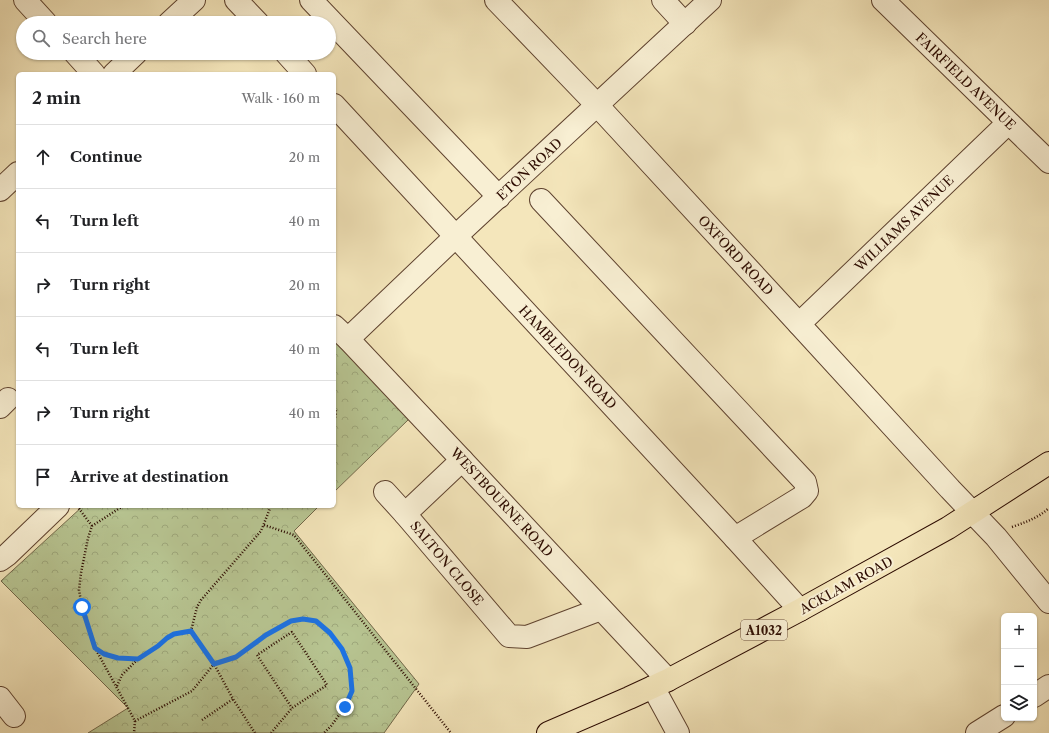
<!DOCTYPE html>
<meta charset="utf-8">
<style>
body{margin:0;font-family:"Libre Caslon Text",serif;background:#f6f6f6;color:#202124}
.controls{position:absolute;right:12px;bottom:12px;display:grid;overflow:hidden;border-radius:6px;box-shadow:0 1px 3px #0004}
.controls button{width:36px;height:36px;display:grid;place-items:center;padding:0;border:0;border-bottom:1px solid #e0e0e0;background:#fff;color:#202124;font:20px sans-serif}
.stop{position:absolute;width:12px;height:12px;margin:-9px;border:3px solid #1a73e8;border-radius:50%;background:#fff}
.stop.end{background:#1a73e8;border-color:#fff;box-shadow:0 1px 4px #0008}
.list{margin:0;padding:0;list-style:none}
h2{display:flex;justify-content:space-between;align-items:center;height:52px;margin:0;padding:0 16px;font-size:17px}
h2 small{font-size:13px;font-weight:400;color:#757577}
.list li{display:grid;grid-template-columns:26px 1fr auto;gap:12px;align-items:center;box-sizing:border-box;height:64px;padding:0 16px;border-top:1px solid #e0e0e0}
.list b{display:block;font-size:15px;white-space:nowrap}
.list em{font-size:13px;font-style:normal;color:#757577}
.icon{flex:none;width:22px;height:22px;fill:none;stroke:currentColor;stroke-width:2;stroke-linecap:round;stroke-linejoin:round}
.map{position:relative;flex:none;width:1049px;height:733px;overflow:hidden}
.search{position:absolute;background:#fff;box-shadow:0 1px 3px #0004;left:16px;top:16px;width:320px;height:44px;display:flex;align-items:center;gap:10px;box-sizing:border-box;padding:0 14px;border-radius:22px;color:#757577;font-size:15px}
.panel{position:absolute;background:#fff;box-shadow:0 1px 3px #0004;left:16px;top:72px;width:320px;height:436px;border-radius:6px}
.map>svg:first-child{display:block}
.park{fill:url(#park-crowns);stroke:#72684a}
.lines{fill:none;stroke-linecap:round;stroke-linejoin:round}
.minor-casing{stroke:#5e422f;stroke-width:24}
.major-casing{stroke:#2c0b00;stroke-width:24}
.path{stroke:#2c0b00;stroke-width:2.5;stroke-dasharray:1 2;stroke-linecap:butt}
.minor{stroke:#f8efd3;stroke-width:22}
.major{stroke:#f4e6bb;stroke-width:22}
.route{stroke:#1a73e8;stroke-width:5}
.labels{text-anchor:middle;dominant-baseline:central;stroke-width:4;stroke-linejoin:round;paint-order:stroke}
.shield{fill:#f8efd3;stroke:#694f3f;stroke-width:1}
.shield-label{font-size:12px;font-weight:bold;fill:#2c0b00}
.street-label{font-size:13px;fill:#2c0b00;stroke:#f8efd3}
</style>
<div class="map">
<svg width="1049" height="733" viewBox="0 0 1049 733">
<defs>
<pattern id="park-crowns" width="20" height="18" patternUnits="userSpaceOnUse"><rect width="20" height="18" fill="#b8c693"/><path d="M2 6a3 3 0 1 1 6 0M12 15a3 3 0 1 1 6 0" fill="none" stroke="#9ea97d"/></pattern>
</defs>
<rect width="100%" height="100%" fill="#f4e6bb"/>
<filter id="stains"><feTurbulence type="fractalNoise" baseFrequency=".005" numOctaves="4"/><feColorMatrix values="0 0 0 0 .2 0 0 0 0 .09 0 0 0 0 .02 0 0 0 .5 -.17"/></filter>
<radialGradient id="worn" r=".72"><stop offset=".6" stop-color="#630" stop-opacity="0"/><stop offset="1" stop-color="#630" stop-opacity=".3"/></radialGradient>
<g class="park">
<path d="M334,340L409,419L334,492Z"/>
<path d="M83,506H319L294,531L419,684L384,733H88L128,708L1,581Z"/>
</g>
<g class="lines">
<defs>
<g id="minor">
<path d="M25,0L46,23"/>
<path d="M236,0L258,23"/>
<path d="M311,0L499,197"/>
<path d="M496,0L597,105L799,324L950,489L996,537L1049,602"/>
<path d="M663,0L685,24"/>
<path d="M883,0L1049,162"/>
<path d="M169,23L194,0"/>
<path d="M75,53L94,74"/>
<path d="M286,53L305,74"/>
<path d="M114,74L136,53"/>
<path d="M334,105L735,538L800,610"/>
<path d="M0,190L18,173"/>
<path d="M541,200L805,482L807,491L802,497L735,538"/>
<path d="M799,324L1008,123"/>
<path d="M334,326L348,339L462,460L668,680"/>
<path d="M348,339L456,236L710,0"/>
<path d="M0,407L8,399"/>
<path d="M462,460L405,514L509,636L527,637L601,609"/>
<path d="M385,492L405,514"/>
<path d="M0,560L7,555L58,506"/>
<path d="M653,687L678,733"/>
<path d="M1034,696L1049,686"/>
<path d="M0,698L14,716"/>
<path d="M977,733L1004,716"/>
</g>
<path id="major" d="M548,733L629,698L668,680L800,610L948,528L1049,463"/>
</defs>
<use href="#minor" class="minor-casing"/>
<use href="#major" class="major-casing"/>
<g class="path">
<path d="M334,408L336,412L334,424"/>
<path d="M77,506L92,526"/>
<path d="M123,506L92,526L88,538L81,573L79,590L82,607L95,648L135,721L134,733"/>
<path d="M264,525L294,535L451,733"/>
<path d="M1012,527C1026,522 1038,518 1049,508"/>
<path d="M97,649C111,659 120,658 137,659"/>
<path d="M117,686L122,675L138,659L159,645L167,638L174,634L191,631"/>
<path d="M202,720L233,699"/>
<path d="M135,721L192,691L214,664L236,657L266,635L291,621L303,619L316,621L330,633L342,649L350,668L352,691L345,707L331,726L324,733"/>
<path d="M255,733L233,699L214,664L191,631L197,607L201,600L261,531L271,506"/>
<path d="M271,733L292,708L327,685L292,632L257,655L292,708"/>
</g>
<use href="#minor" class="minor"/>
<use href="#major" class="major"/>
</g>
<g class="lines">
<path class="route" d="M82,607L95,648L104,654L118,658L138,659L158,646L167,638L174,634L191,631L214,664L236,657L266,635L291,621L303,619L316,621L330,633L342,649L350,668L352,691L345,707"/>
</g>
<g class="labels">
<rect class="shield" x="741" y="620" width="46" height="20" rx="3"/>
<g class="shield-label">
<text x="764" y="630">A1032</text>
</g>
<g class="street-label">
<text transform="translate(966 81) rotate(44)">FAIRFIELD AVENUE</text>
<text transform="translate(529 169) rotate(-43)">ETON ROAD</text>
<text transform="translate(904 223) rotate(-44)">WILLIAMS AVENUE</text>
<text transform="translate(736 255) rotate(47)">OXFORD ROAD</text>
<text transform="translate(568 357) rotate(47)">HAMBLEDON ROAD</text>
<text transform="translate(502 502) rotate(47)">WESTBOURNE ROAD</text>
<text transform="translate(447 563) rotate(50)">SALTON CLOSE</text>
<text transform="translate(846 585) rotate(-29)">ACKLAM ROAD</text>
</g>
</g>
<rect width="100%" height="100%" filter="url(#stains)"/>
<rect width="100%" height="100%" fill="url(#worn)"/>
</svg>
<div class="controls">
<button>+</button>
<button>−</button>
<button><svg class="icon" aria-label="layers" viewBox="0 0 24 24"><path d="M12 4l9 5-9 5-9-5zM3 14l9 5 9-5"/></svg></button>
</div>
<div class="stop" style="left:82px;top:607px"></div>
<div class="stop end" style="left:345px;top:707px"></div>
<div class="search"><svg class="icon" aria-label="search" viewBox="0 0 24 24"><circle cx="10" cy="10" r="6"/><path d="M15 15l6 6"/></svg>Search here</div>
<section class="panel">
<h2>2 min<small>Walk · 160 m</small></h2>
<ul class="list">
<li><svg class="icon" aria-label="ahead" viewBox="0 0 24 24"><path d="M12 20V5M6 11l6-6 6 6"/></svg><div><b>Continue</b></div><em>20 m</em></li>
<li><svg class="icon" aria-label="left" viewBox="0 0 24 24"><path d="M17 20v-9H6M10 6l-5 5 5 5"/></svg><div><b>Turn left</b></div><em>40 m</em></li>
<li><svg class="icon" aria-label="right" viewBox="0 0 24 24"><path d="M7 20v-9h11M14 6l5 5-5 5"/></svg><div><b>Turn right</b></div><em>20 m</em></li>
<li><svg class="icon" aria-label="left" viewBox="0 0 24 24"><path d="M17 20v-9H6M10 6l-5 5 5 5"/></svg><div><b>Turn left</b></div><em>40 m</em></li>
<li><svg class="icon" aria-label="right" viewBox="0 0 24 24"><path d="M7 20v-9h11M14 6l5 5-5 5"/></svg><div><b>Turn right</b></div><em>40 m</em></li>
<li><svg class="icon" aria-label="arrive" viewBox="0 0 24 24"><path d="M6 21V4h12l-3 4 3 4H6"/></svg><div><b>Arrive at destination</b></div></li>
</ul>
</section>
</div>
